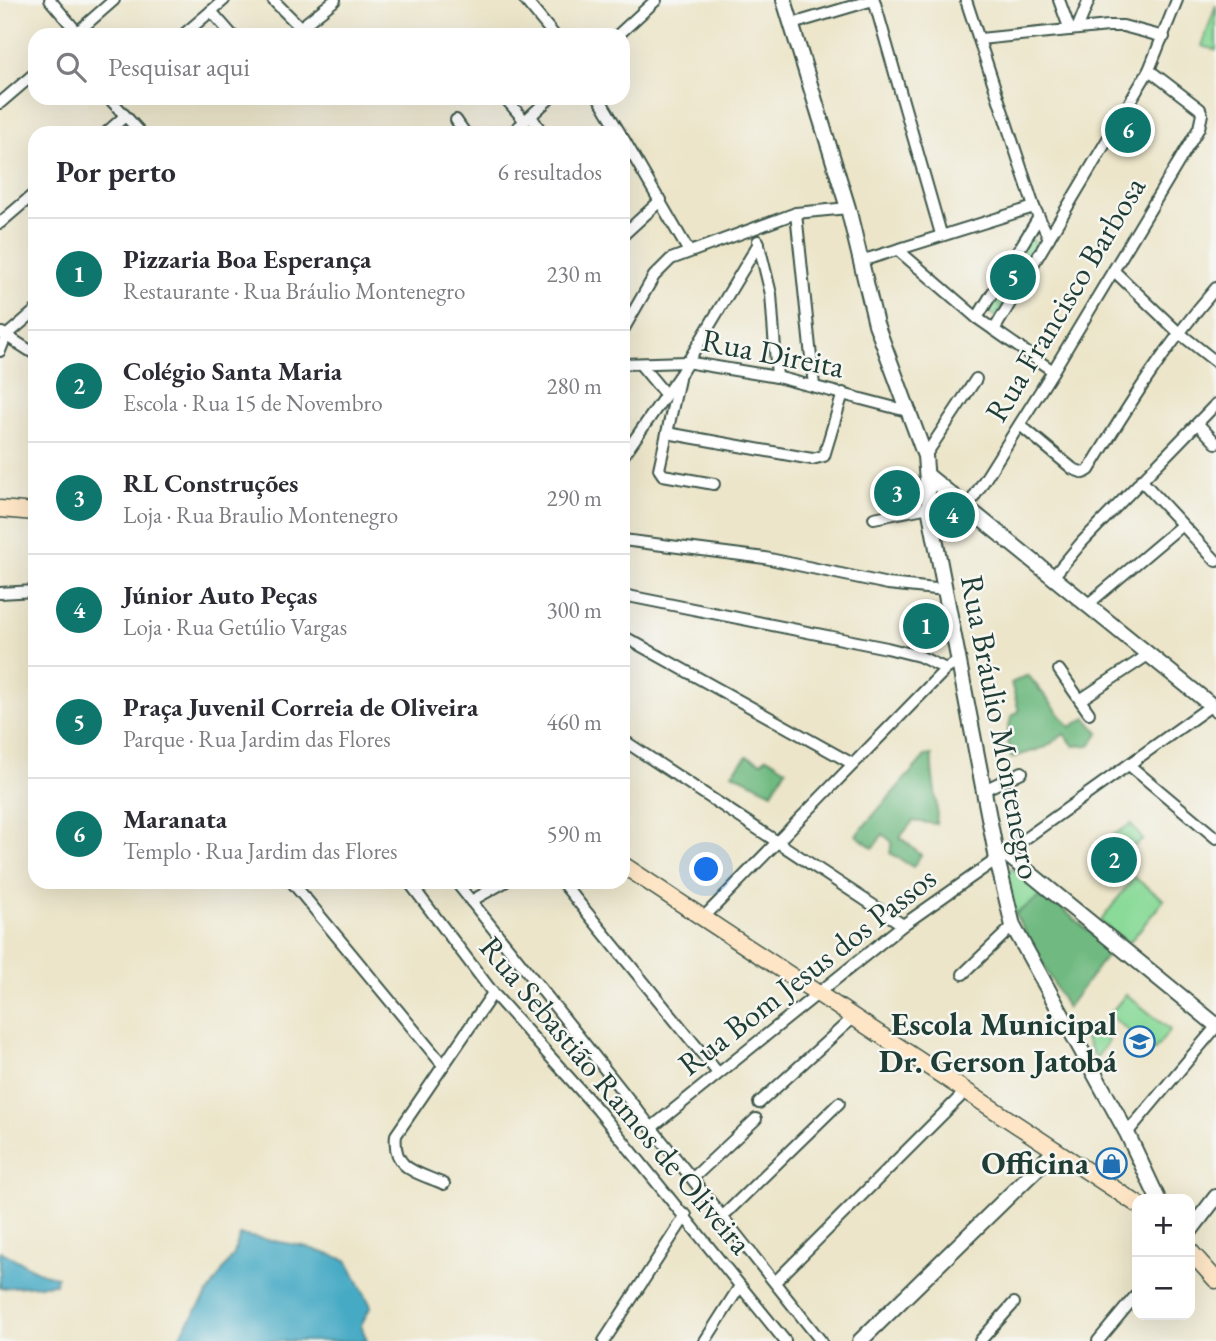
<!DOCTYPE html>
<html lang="pt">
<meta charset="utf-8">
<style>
body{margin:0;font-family:"EB Garamond",serif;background:#f7f7f7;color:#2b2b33}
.controls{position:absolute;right:21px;bottom:21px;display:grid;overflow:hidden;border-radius:14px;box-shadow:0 7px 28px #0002}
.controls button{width:63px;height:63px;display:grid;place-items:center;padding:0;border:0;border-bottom:2px solid #e1e1e2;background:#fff;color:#2b2b33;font:35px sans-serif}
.you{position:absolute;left:707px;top:870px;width:24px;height:24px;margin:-18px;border:5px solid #fff;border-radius:50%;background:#1a73e8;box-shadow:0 0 0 10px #1a73e833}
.badge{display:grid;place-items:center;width:46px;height:46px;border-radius:50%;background:#0f766e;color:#fff;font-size:23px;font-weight:700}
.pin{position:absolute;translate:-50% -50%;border:4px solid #fff;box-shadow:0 2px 7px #0006}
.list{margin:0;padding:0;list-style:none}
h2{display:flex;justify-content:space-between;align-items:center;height:91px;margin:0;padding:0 28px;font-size:30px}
h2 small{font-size:23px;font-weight:400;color:#7c7c81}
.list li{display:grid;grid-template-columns:46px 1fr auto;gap:21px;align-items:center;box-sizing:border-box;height:112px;padding:0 28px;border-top:2px solid #e1e1e2}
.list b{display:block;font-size:26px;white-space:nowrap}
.list p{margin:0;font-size:23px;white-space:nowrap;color:#7c7c81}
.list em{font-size:23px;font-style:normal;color:#7c7c81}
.icon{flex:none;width:38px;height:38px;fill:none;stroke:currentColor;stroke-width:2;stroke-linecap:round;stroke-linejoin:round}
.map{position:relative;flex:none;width:1216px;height:1341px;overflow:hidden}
.search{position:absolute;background:#fff;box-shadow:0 7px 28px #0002;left:28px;top:28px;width:602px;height:77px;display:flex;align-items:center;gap:18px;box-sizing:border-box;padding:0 24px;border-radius:21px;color:#7c7c81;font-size:26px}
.panel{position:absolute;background:#fff;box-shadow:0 7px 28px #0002;left:28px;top:126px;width:602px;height:763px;border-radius:21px}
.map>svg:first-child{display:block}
.green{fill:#8ada99;stroke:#548c66;stroke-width:2}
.forest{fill:#6fba81;stroke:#477c5a;stroke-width:2}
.water{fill:#46aac5;stroke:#32747c;stroke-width:2}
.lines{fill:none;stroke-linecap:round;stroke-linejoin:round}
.minor-casing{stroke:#3e564a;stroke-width:14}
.tertiary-casing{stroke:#3e564a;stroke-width:18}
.secondary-casing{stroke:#3e564a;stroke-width:19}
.minor{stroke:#fff;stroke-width:10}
.tertiary{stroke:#fff;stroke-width:14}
.secondary{stroke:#fde5c5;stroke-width:16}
.labels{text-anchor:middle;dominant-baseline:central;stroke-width:5;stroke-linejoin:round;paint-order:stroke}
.street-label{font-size:32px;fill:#1f3d34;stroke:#f6f6f2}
.poi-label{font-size:32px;font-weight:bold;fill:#1f3d34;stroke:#f6f6f2;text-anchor:end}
</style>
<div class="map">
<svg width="1216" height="1341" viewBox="0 0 1216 1341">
<rect width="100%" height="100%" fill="#f6f6f2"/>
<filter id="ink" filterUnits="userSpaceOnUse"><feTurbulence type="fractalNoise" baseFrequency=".0143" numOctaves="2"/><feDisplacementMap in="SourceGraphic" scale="14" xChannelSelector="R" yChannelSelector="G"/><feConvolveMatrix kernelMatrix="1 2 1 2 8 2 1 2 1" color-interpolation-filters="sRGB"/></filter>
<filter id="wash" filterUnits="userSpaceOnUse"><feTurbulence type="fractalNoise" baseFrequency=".00686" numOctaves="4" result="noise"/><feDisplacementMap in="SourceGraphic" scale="28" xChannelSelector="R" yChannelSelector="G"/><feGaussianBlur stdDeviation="1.57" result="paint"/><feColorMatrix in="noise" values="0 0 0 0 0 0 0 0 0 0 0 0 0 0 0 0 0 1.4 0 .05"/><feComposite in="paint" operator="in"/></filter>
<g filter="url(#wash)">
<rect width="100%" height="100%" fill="#ece5c9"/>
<g class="green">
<path d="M1216,5V50L1202,46Z"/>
<path d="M1030,237L1039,246L996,318L987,309Z"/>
<path d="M1131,824L1143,840L1117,857L1104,841Z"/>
<path d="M1012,868L1045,894L1015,914L1007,872Z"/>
<path d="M1134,877L1164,900L1129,943L1100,922Z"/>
<path d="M1126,994L1170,1030L1154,1051L1109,1015Z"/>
<path d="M1078,1026L1091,1036L1096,1031L1109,1041L1096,1058Z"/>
</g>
<g class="forest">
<path d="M1028,675L1070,727L1086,718L1099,733L1090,745L1074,746L1064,734L1046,747L1011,758L1007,735L1011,717L1019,711L1011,683Z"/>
<path d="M932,755C930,780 940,799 936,824L913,821L900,837L921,855L913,867L890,853L892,842L883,834L873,848L856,835L925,756Z"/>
<path d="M747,756L761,762L767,757L786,769L772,792L732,773Z"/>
<path d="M1045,894L1111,950L1067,1008L1015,914Z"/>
</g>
<g class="water">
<path d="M240,1235L303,1246L347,1260L371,1306L361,1325L367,1341H176L234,1254Z"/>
<path d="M0,1251L43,1274L57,1277L55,1284L0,1288Z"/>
</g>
</g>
<g filter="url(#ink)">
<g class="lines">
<defs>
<g id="minor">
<path d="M50,0L77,32"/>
<path d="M273,0L308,35"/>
<path d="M525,0L554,35"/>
<path d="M874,0L941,234"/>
<path d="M966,0L1034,207L1049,238"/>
<path d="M1059,0L1070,30"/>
<path d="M211,11L232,35"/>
<path d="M792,24L873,0"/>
<path d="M301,27L335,0"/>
<path d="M1077,29L1089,0"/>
<path d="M74,35L114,0"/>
<path d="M183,35L224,0"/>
<path d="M618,35L656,0"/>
<path d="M980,39L1108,26H1123L1164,37"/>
<path d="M109,98L141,133"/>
<path d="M505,98L525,121"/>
<path d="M599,98L620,133"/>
<path d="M0,103L35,73"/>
<path d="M531,116L542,133"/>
<path d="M456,120L465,133"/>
<path d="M106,133L125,116"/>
<path d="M512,133L550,98"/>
<path d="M623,138L688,250"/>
<path d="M796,213L814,386"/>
<path d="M0,223L35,193"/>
<path d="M623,235L661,200"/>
<path d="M758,241L771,294L777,377"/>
<path d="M898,250L977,318L1053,371"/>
<path d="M861,261L1034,207"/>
<path d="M1114,271L1178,332L1216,362"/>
<path d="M977,318L1039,217"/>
<path d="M623,330L654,276L671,259L796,213L848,208"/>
<path d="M994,330L1149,70L1177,0"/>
<path d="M2,333L35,354"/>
<path d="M0,351L6,336L35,311"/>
<path d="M623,364L686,362L777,377L911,412"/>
<path d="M640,364L665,394"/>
<path d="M679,379L659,469L663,475L714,484"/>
<path d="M1198,424L1216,443"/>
<path d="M1020,425L1073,469L1084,473L1089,470C1128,406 1167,344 1216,288"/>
<path d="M667,433L812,459L824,456L843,393"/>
<path d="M623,456L681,373L759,243"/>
<path d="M925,456L976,379"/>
<path d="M1141,480L1216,561"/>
<path d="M967,508L1053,371L1199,128L1202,114L1200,109L1149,70"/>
<path d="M874,518L929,507"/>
<path d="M623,540L765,558L888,584L945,590"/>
<path d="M1052,578L1082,542L1216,404"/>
<path d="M0,593L35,591"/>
<path d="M623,595L887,648L919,656L946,669"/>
<path d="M1086,606L1182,525"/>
<path d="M623,636L853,764"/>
<path d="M1059,670L1089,713"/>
<path d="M1080,700L1148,655"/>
<path d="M623,740L903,925"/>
<path d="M1129,765L1216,838"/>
<path d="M984,790L1022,772"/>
<path d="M1005,853L1212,705"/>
<path d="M292,882L443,1065"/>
<path d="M409,882L493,993L598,1110L785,1341"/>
<path d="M456,882L821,1341"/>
<path d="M562,882L718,1073"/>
<path d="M471,901L505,882"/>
<path d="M703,918L946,669L959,661"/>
<path d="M963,974L1013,926"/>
<path d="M759,1103L855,1016"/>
<path d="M651,1128L903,925L997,859"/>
<path d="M1127,1133L1216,1027"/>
<path d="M693,1178L756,1119"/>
<path d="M444,1184C417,1172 392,1170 396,1135L493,993"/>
<path d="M723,1216L839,1103"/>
<path d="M776,1281L967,1090"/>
<path d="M604,1341L686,1215"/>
<path d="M705,1341L740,1286"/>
<path d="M980,1341L1014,1303"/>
<path d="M1098,1341L1137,1294"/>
</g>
<g id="tertiary">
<path d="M784,0L848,208L876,324L925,456L929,507L997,859L1013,926L1127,1133L1158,1199"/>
<path d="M928,476L1216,709"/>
<path d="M997,859L1005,853L1216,1025"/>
<path d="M1190,1231L1216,1197"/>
<path d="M860,1341L1056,1150"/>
</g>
<g id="secondary">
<path d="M0,509L35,512"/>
<path d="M623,865L1137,1204"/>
<path d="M1190,1251L1216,1280"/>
</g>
</defs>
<use href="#minor" class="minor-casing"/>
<use href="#tertiary" class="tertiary-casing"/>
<use href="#secondary" class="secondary-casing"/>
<use href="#minor" class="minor"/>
<use href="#tertiary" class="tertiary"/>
<use href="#secondary" class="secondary"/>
</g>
</g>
<defs>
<symbol id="school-ring" viewBox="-11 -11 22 22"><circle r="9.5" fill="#f6f6f2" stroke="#1f6fb2" stroke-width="1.5"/><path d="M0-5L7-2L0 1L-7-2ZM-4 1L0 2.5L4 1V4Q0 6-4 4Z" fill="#1f6fb2"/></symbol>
<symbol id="shop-ring" viewBox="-11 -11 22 22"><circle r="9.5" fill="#f6f6f2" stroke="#1f6fb2" stroke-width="1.5"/><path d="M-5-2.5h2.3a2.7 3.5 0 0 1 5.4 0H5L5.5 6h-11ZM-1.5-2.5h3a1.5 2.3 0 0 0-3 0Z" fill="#1f6fb2"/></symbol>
</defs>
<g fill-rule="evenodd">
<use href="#school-ring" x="1122" y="1024" width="35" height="35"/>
<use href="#shop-ring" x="1094" y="1146" width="35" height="35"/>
</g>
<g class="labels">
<g class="street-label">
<text transform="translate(1065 299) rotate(-59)">Rua Francisco Barbosa</text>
<text transform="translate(773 353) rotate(11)">Rua Direita</text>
<text transform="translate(1001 727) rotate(79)">Rua Bráulio Montenegro</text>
<text transform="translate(807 971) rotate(-38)">Rua Bom Jesus dos Passos</text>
<text transform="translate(616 1095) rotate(50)">Rua Sebastião Ramos de Oliveira</text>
</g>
<g class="poi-label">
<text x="1117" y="1024">Escola Municipal<tspan x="1117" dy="37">Dr. Gerson Jatobá</tspan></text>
<text x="1089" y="1163">Officina</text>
</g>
</g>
</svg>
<div class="controls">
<button>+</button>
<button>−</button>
</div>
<div class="you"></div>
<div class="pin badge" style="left:926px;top:626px">1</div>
<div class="pin badge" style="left:1114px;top:860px">2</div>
<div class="pin badge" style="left:897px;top:493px">3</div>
<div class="pin badge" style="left:952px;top:515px">4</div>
<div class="pin badge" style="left:1013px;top:277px">5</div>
<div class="pin badge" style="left:1128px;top:130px">6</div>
<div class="search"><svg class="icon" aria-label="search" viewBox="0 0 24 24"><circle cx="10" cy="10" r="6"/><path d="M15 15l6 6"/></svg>Pesquisar aqui</div>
<section class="panel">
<h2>Por perto<small>6 resultados</small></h2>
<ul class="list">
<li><span class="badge">1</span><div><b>Pizzaria Boa Esperança</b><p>Restaurante · Rua Bráulio Montenegro</p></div><em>230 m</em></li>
<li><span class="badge">2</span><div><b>Colégio Santa Maria</b><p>Escola · Rua 15 de Novembro</p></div><em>280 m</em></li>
<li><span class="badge">3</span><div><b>RL Construções</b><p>Loja · Rua Braulio Montenegro</p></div><em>290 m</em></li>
<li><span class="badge">4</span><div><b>Júnior Auto Peças</b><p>Loja · Rua Getúlio Vargas</p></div><em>300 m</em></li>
<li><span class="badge">5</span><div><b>Praça Juvenil Correia de Oliveira</b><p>Parque · Rua Jardim das Flores</p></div><em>460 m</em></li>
<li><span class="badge">6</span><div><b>Maranata</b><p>Templo · Rua Jardim das Flores</p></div><em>590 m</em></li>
</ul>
</section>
</div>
